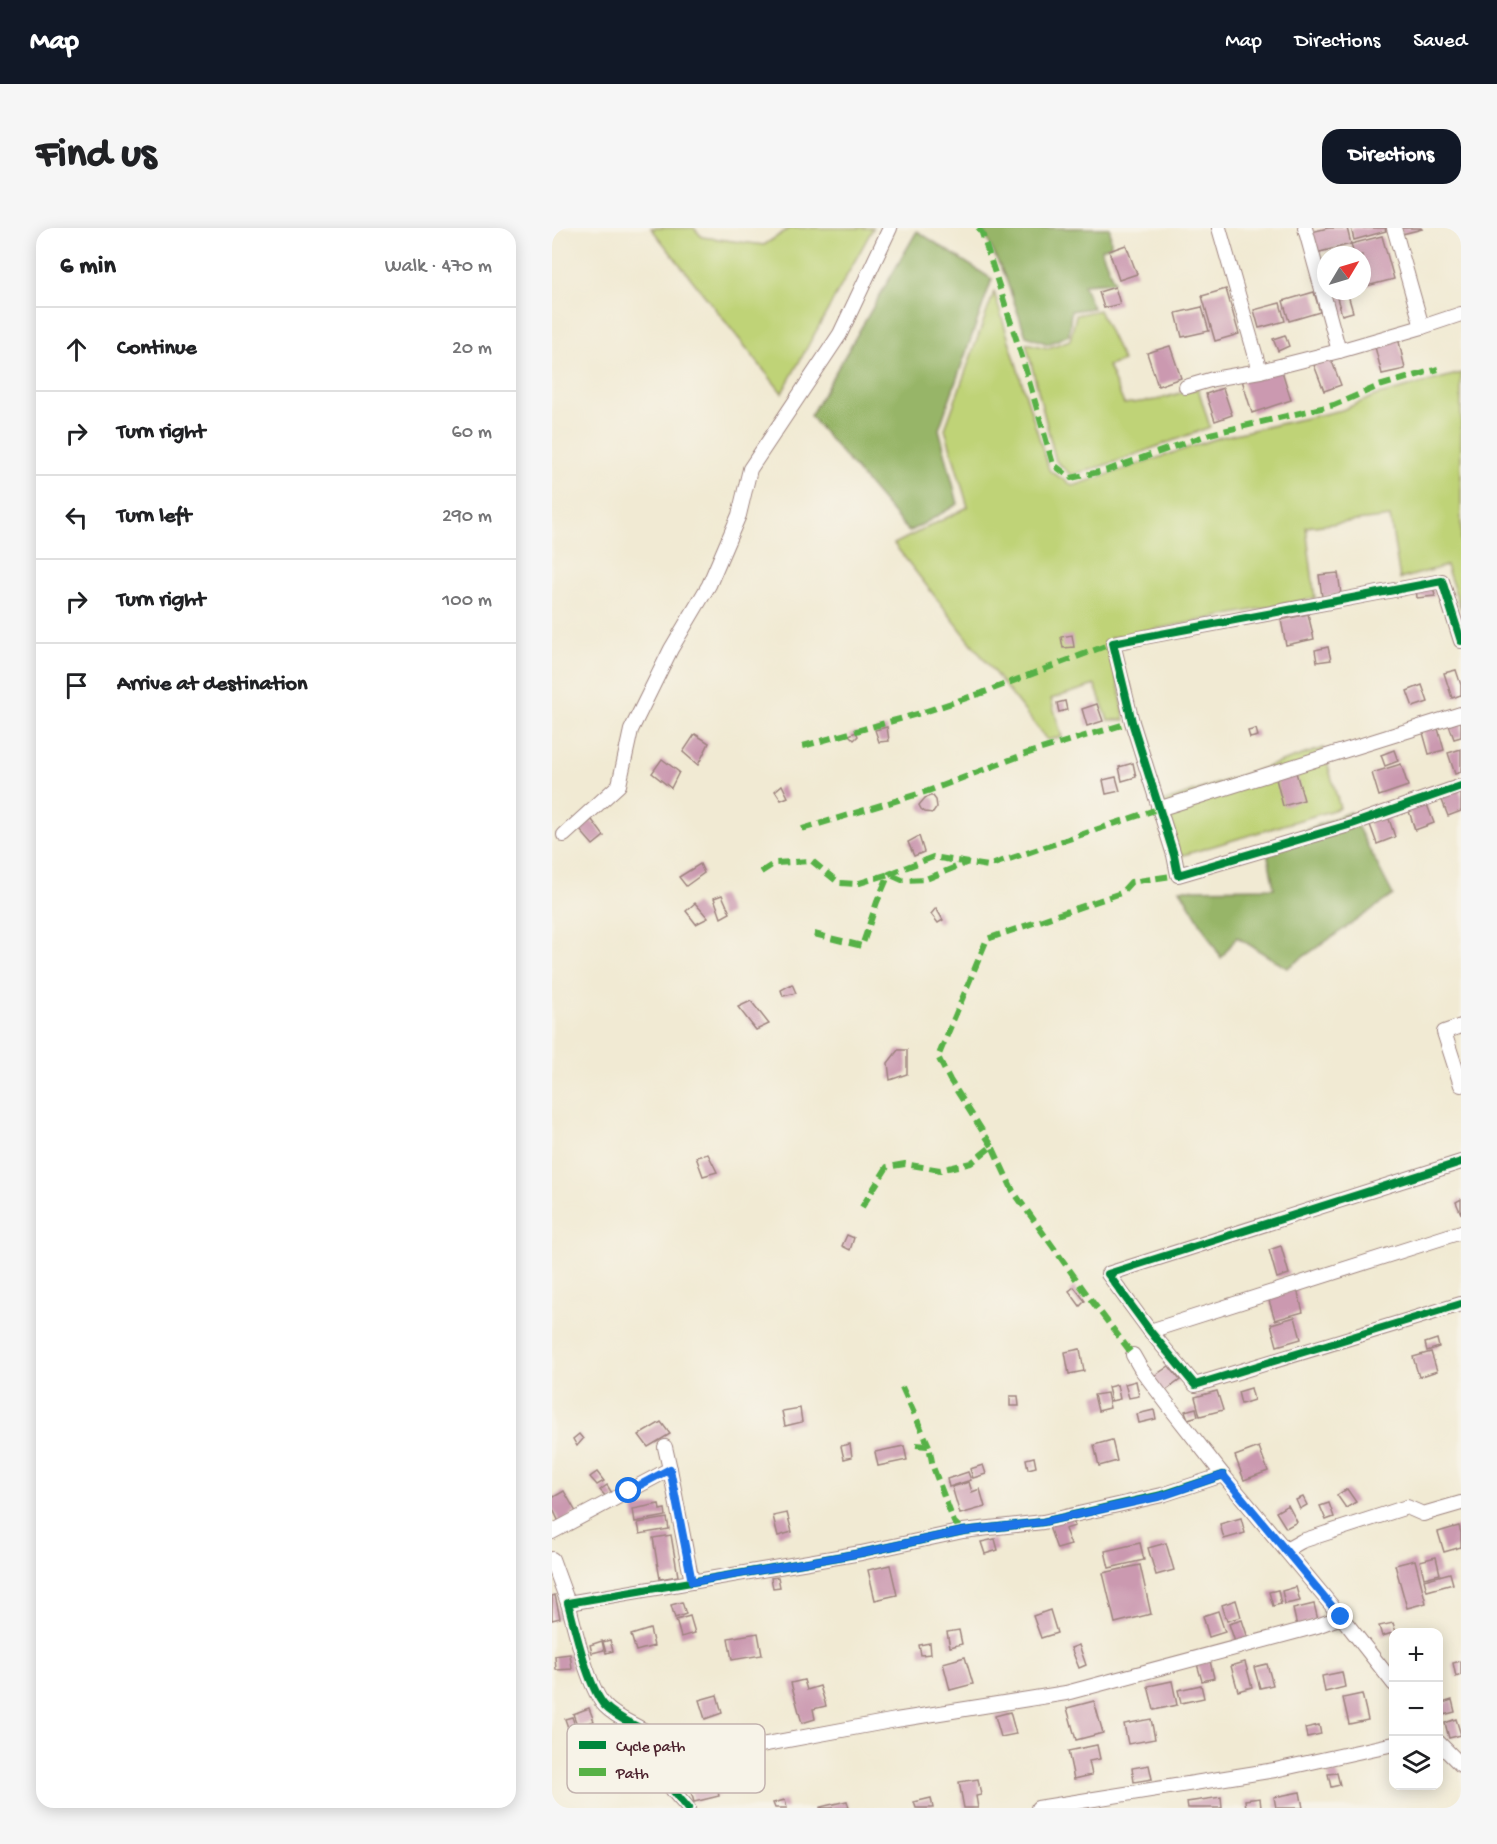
<!DOCTYPE html>
<meta charset="utf-8">
<style>
body{margin:0;font-family:"Gochi Hand",sans-serif;background:#f6f6f6;color:#202124}
.controls{position:absolute;right:18px;bottom:18px;display:grid;overflow:hidden;border-radius:12px;box-shadow:0 3px 15px #0003}
.controls button{width:54px;height:54px;display:grid;place-items:center;padding:0;border:0;border-bottom:2px solid #e0e0e0;background:#fff;color:#202124;font:30px sans-serif}
.compass{position:absolute;left:765px;top:18px;width:54px;height:54px;border-radius:50%;background:#fff;box-shadow:0 3px 15px #0003;rotate:52deg}
.stop{position:absolute;width:18px;height:18px;margin:-14px;border:4px solid #1a73e8;border-radius:50%;background:#fff}
.stop.end{background:#1a73e8;border-color:#fff;box-shadow:0 2px 6px #0008}
.list{margin:0;padding:0;list-style:none}
h2{display:flex;justify-content:space-between;align-items:center;height:78px;margin:0;padding:0 24px;font-size:26px}
h2 small{font-size:20px;font-weight:400;color:#757577}
.list li{display:grid;grid-template-columns:39px 1fr auto;gap:18px;align-items:center;box-sizing:border-box;height:84px;padding:0 24px;border-top:2px solid #e0e0e0}
.list b{display:block;font-size:22px;white-space:nowrap}
.list em{font-size:20px;font-style:normal;color:#757577}
.icon{flex:none;width:33px;height:33px;fill:none;stroke:currentColor;stroke-width:2;stroke-linecap:round;stroke-linejoin:round}
.map{position:relative;flex:none;width:909px;height:1580px;overflow:hidden;border-radius:18px}
header{display:flex;align-items:center;gap:36px;box-sizing:border-box;height:84px;padding:0 30px;background:#111827;color:#fff}
header strong{font-size:28px}
nav{display:flex;gap:33px;margin-inline-start:auto;font-size:21px}
.intro{display:flex;align-items:center;justify-content:space-between;box-sizing:border-box;height:144px;padding:0 36px}
h1{margin:0;font-size:42px}
.button{padding:15px 27px;border-radius:18px;background:#111827;color:#fff;font-size:21px;font-weight:700}
main{display:flex;gap:36px;padding:0 36px}
aside{flex:1;background:#fff;border-radius:18px;box-shadow:0 3px 15px #0003}
.map>svg:first-child{display:block}
.green{fill:#bfd377;stroke:#847951;stroke-width:1.5}
.forest{fill:#97b568;stroke:#706a4a;stroke-width:1.5}
.building{fill:#cb99b0}
.lines{fill:none;stroke-linecap:round;stroke-linejoin:round}
.minor-casing{stroke:#9e847f;stroke-width:16}
.minor{stroke:#fff;stroke-width:14}
.quiet{stroke:#57b146;stroke-width:6;stroke-dasharray:12 6;stroke-linecap:butt}
.cycleway-casing{stroke:#f7f3e8;stroke-width:11}
.cycleway{stroke:#00873e;stroke-width:8}
.route{stroke:#1a73e8;stroke-width:8}
.key{fill:#f7f3e8;stroke:#c3b3af;stroke-width:1.5}
.key-label{font-size:16px;fill:#4a1f2b}
</style>
<header>
<strong>Map</strong>
<nav><a>Map</a><a>Directions</a><a>Saved</a></nav>
</header>
<div class="intro"><h1>Find us</h1><a class="button">Directions</a></div>
<main>
<aside>
<h2>6 min<small>Walk · 470 m</small></h2>
<ul class="list">
<li><svg class="icon" aria-label="ahead" viewBox="0 0 24 24"><path d="M12 20V5M6 11l6-6 6 6"/></svg><div><b>Continue</b></div><em>20 m</em></li>
<li><svg class="icon" aria-label="right" viewBox="0 0 24 24"><path d="M7 20v-9h11M14 6l5 5-5 5"/></svg><div><b>Turn right</b></div><em>60 m</em></li>
<li><svg class="icon" aria-label="left" viewBox="0 0 24 24"><path d="M17 20v-9H6M10 6l-5 5 5 5"/></svg><div><b>Turn left</b></div><em>290 m</em></li>
<li><svg class="icon" aria-label="right" viewBox="0 0 24 24"><path d="M7 20v-9h11M14 6l5 5-5 5"/></svg><div><b>Turn right</b></div><em>100 m</em></li>
<li><svg class="icon" aria-label="arrive" viewBox="0 0 24 24"><path d="M6 21V4h12l-3 4 3 4H6"/></svg><div><b>Arrive at destination</b></div></li>
</ul>
</aside>
<div class="map">
<svg width="909" height="1580" viewBox="0 0 909 1580">
<rect width="100%" height="100%" fill="#f7f3e8"/>
<filter id="ink" filterUnits="userSpaceOnUse"><feTurbulence type="fractalNoise" baseFrequency=".0167" numOctaves="2"/><feDisplacementMap in="SourceGraphic" scale="12" xChannelSelector="R" yChannelSelector="G"/><feConvolveMatrix kernelMatrix="1 2 1 2 8 2 1 2 1" color-interpolation-filters="sRGB"/></filter>
<filter id="wash" filterUnits="userSpaceOnUse"><feTurbulence type="fractalNoise" baseFrequency=".008" numOctaves="4" result="noise"/><feDisplacementMap in="SourceGraphic" scale="24" xChannelSelector="R" yChannelSelector="G"/><feGaussianBlur stdDeviation="1.35" result="paint"/><feColorMatrix in="noise" values="0 0 0 0 0 0 0 0 0 0 0 0 0 0 0 0 0 1.4 0 .05"/><feComposite in="paint" operator="in"/></filter>
<g filter="url(#wash)">
<rect width="100%" height="100%" fill="#f1ead3"/>
<g class="green">
<path d="M99,0H142L150,9L212,17L238,0H321L230,165Z"/>
<path d="M442,64L497,242L521,258L669,209L790,182L823,168L909,145V381L894,338L848,351L838,289L754,299L763,370L558,410L573,492H556L543,457L499,471L510,509L495,512L342,316L416,279L393,201Z"/>
<path d="M547,82L571,133L556,138L572,176L604,172L646,160L658,199L563,234L519,247L504,233L474,115L496,120L518,112L524,87Z"/>
<path d="M771,520L788,580L628,628L611,574Z"/>
</g>
<g class="forest">
<path d="M430,0H558L559,18L549,21L562,54L531,56L541,80L519,83L517,107L496,116L474,108L454,51Z"/>
<path d="M365,3L440,51L387,201L406,276L357,304L258,188Z"/>
<path d="M798,584L841,667L735,740L685,709L669,730L628,661L722,660L714,618Z"/>
</g>
<g id="blocks">
<g class="building">
<path d="M776,0H795L799,16L764,25L759,4Z"/>
<path d="M799,0H833L834,3L802,12Z"/>
<path d="M848,0H869L870,1L850,6Z"/>
<path d="M830,8L842,51L811,59L810,27H802L799,16Z"/>
<path d="M574,17L585,46L567,52L557,23Z"/>
<path d="M563,59L568,76L552,80L547,64Z"/>
<path d="M674,61L687,106L663,113L650,68Z"/>
<path d="M762,64L768,84L737,93L731,73Z"/>
<path d="M796,67L801,84L790,87L785,70Z"/>
<path d="M728,75L733,93L707,100L702,82Z"/>
<path d="M650,79L657,103L630,109L624,85Z"/>
<path d="M733,107L737,118L726,123L721,111Z"/>
<path d="M846,109L853,141L830,146L822,115Z"/>
<path d="M618,118L629,150L606,158L595,125Z"/>
<path d="M779,131L789,157L772,163L762,137Z"/>
<path d="M729,140L739,172L700,185L690,152Z"/>
<path d="M671,160L680,187L663,193L654,166Z"/>
<path d="M786,345L789,366L770,369L767,347Z"/>
<path d="M881,358L883,368L865,370L864,360Z"/>
<path d="M756,386L762,411L734,417L729,392Z"/>
<path d="M520,407L522,419L511,420L509,409Z"/>
<path d="M776,419L779,432L765,434L763,422Z"/>
<path d="M904,442L909,457V467L900,470L892,445Z"/>
<path d="M870,457L876,474L861,479L855,463Z"/>
<path d="M513,473L515,482L507,484L505,475Z"/>
<path d="M545,476L551,493L535,498L530,481Z"/>
<path d="M909,493V509L902,511L897,497Z"/>
<path d="M885,497L892,522L877,526L870,501Z"/>
<path d="M335,499L337,513L327,514L323,502Z"/>
<path d="M704,501L706,508L698,510L696,503Z"/>
<path d="M304,504L306,508L302,512L297,507Z"/>
<path d="M143,506L157,515L146,537L131,524Z"/>
<path d="M909,521V544L903,546L896,525Z"/>
<path d="M842,522L846,533L833,538L829,527Z"/>
<path d="M110,531L127,544L119,560L100,545Z"/>
<path d="M581,535L584,549L570,553L567,539Z"/>
<path d="M849,536L856,558L827,568L820,545Z"/>
<path d="M743,541L752,572L731,578L723,547Z"/>
<path d="M564,549L568,563L554,566L551,552Z"/>
<path d="M230,557L236,569L229,572L223,563Z"/>
<path d="M907,560L909,566V583L896,588L888,567Z"/>
<path d="M378,568H381L384,572L385,579L381,585L373,584L369,581L367,577L373,570Z"/>
<path d="M874,574L882,595L863,602L856,580Z"/>
<path d="M836,588L843,609L825,616L817,594Z"/>
<path d="M40,592L52,608L41,617L27,601Z"/>
<path d="M367,608L372,624L362,628L356,614Z"/>
<path d="M148,636L152,645L134,658L127,649Z"/>
<path d="M170,667L178,685L169,690L162,670Z"/>
<path d="M143,675L156,690L144,696L134,683Z"/>
<path d="M384,680L391,692L386,695L379,686Z"/>
<path d="M240,756L244,765L231,768L229,762Z"/>
<path d="M199,773L217,796L204,802L186,779Z"/>
<path d="M346,822H355V846L338,852L336,835Z"/>
<path d="M156,926L165,944L151,948L144,929Z"/>
<path d="M909,971V986L904,974Z"/>
<path d="M295,1007L302,1010L298,1022L290,1018Z"/>
<path d="M729,1018L737,1046L725,1050L717,1022Z"/>
<path d="M522,1059L533,1073L528,1078L517,1063Z"/>
<path d="M745,1061L751,1084L723,1092L716,1069Z"/>
<path d="M743,1089L749,1111L725,1118L719,1096Z"/>
<path d="M885,1111L887,1119L875,1123L873,1115Z"/>
<path d="M528,1121L532,1143L517,1146L513,1124Z"/>
<path d="M879,1124L885,1143L867,1149L861,1129Z"/>
<path d="M617,1138L628,1152L609,1166L598,1151Z"/>
<path d="M584,1153L587,1168L577,1170L573,1156Z"/>
<path d="M565,1157L568,1171L559,1173L556,1159Z"/>
<path d="M699,1160L702,1172L689,1176L686,1164Z"/>
<path d="M665,1163L671,1182L648,1188L643,1169Z"/>
<path d="M555,1165L558,1180L546,1183L542,1167Z"/>
<path d="M458,1168H466L467,1178H458Z"/>
<path d="M248,1180L250,1194L233,1198L230,1183Z"/>
<path d="M644,1180L646,1188L636,1191L633,1183Z"/>
<path d="M602,1182L604,1191L587,1195L585,1186Z"/>
<path d="M109,1194L118,1206L96,1219L87,1207Z"/>
<path d="M27,1206L31,1211L25,1218L21,1211Z"/>
<path d="M560,1212L565,1233L547,1238L542,1217Z"/>
<path d="M298,1216L300,1229L292,1231L289,1218Z"/>
<path d="M352,1218L355,1232L326,1238L323,1224Z"/>
<path d="M707,1219L716,1243L692,1252L683,1228Z"/>
<path d="M482,1229L484,1239L476,1241L474,1231Z"/>
<path d="M431,1237L434,1246L421,1250L418,1241Z"/>
<path d="M45,1244L52,1253L45,1257L38,1249Z"/>
<path d="M416,1244L419,1252L397,1259L395,1251Z"/>
<path d="M417,1254L420,1264L428,1261L433,1279L408,1286L400,1259Z"/>
<path d="M55,1257L63,1270L57,1272L48,1262Z"/>
<path d="M795,1261L804,1274L794,1280L785,1267Z"/>
<path d="M12,1263L24,1284L8,1296L0,1279V1270Z"/>
<path d="M751,1269L755,1277L748,1281L744,1272Z"/>
<path d="M777,1275L782,1289L774,1292L768,1278Z"/>
<path d="M107,1276L108,1282L113,1281L114,1288L83,1294L81,1281Z"/>
<path d="M736,1277L745,1294L734,1300L724,1284Z"/>
<path d="M235,1285L240,1304L226,1308L221,1288Z"/>
<path d="M519,1288L523,1298L513,1301L519,1317L505,1321L496,1296Z"/>
<path d="M115,1290L117,1301L88,1306L86,1295Z"/>
<path d="M689,1290L693,1305L672,1311L668,1296Z"/>
<path d="M907,1298L909,1305V1319L892,1324L886,1304Z"/>
<path d="M119,1307L126,1348L108,1351L101,1310Z"/>
<path d="M443,1311L446,1322L433,1326L429,1314Z"/>
<path d="M588,1315L592,1332L557,1340L553,1323Z"/>
<path d="M614,1315L622,1342L604,1347L596,1320Z"/>
<path d="M884,1329L888,1346L872,1350L868,1333Z"/>
<path d="M863,1332L874,1375L855,1380L843,1337Z"/>
<path d="M338,1337L345,1367L323,1372L316,1342Z"/>
<path d="M588,1337L599,1386L563,1395L551,1345Z"/>
<path d="M898,1345L901,1356L875,1363L872,1352Z"/>
<path d="M226,1349L228,1359L221,1360L219,1350Z"/>
<path d="M744,1359L748,1373L733,1376L730,1363Z"/>
<path d="M726,1362L729,1376L721,1378L717,1364Z"/>
<path d="M3,1367L8,1390L0,1392V1368Z"/>
<path d="M684,1372L689,1389L675,1393L670,1377Z"/>
<path d="M130,1374L134,1386L123,1390L119,1377Z"/>
<path d="M762,1376L766,1392L745,1398L741,1381Z"/>
<path d="M498,1382L505,1405L489,1410L481,1388Z"/>
<path d="M666,1383L673,1404L657,1409L651,1388Z"/>
<path d="M138,1388L143,1405L129,1409L124,1392Z"/>
<path d="M690,1392L696,1410L683,1414L677,1396Z"/>
<path d="M841,1395L844,1404L830,1408L827,1398Z"/>
<path d="M98,1401L102,1418L84,1423L79,1407Z"/>
<path d="M407,1402L410,1416L398,1419L395,1404Z"/>
<path d="M206,1405L210,1427L180,1432L176,1410Z"/>
<path d="M58,1412L61,1423L54,1425L51,1414Z"/>
<path d="M50,1413L52,1422L40,1425L38,1417Z"/>
<path d="M378,1415L379,1426L369,1427L367,1417Z"/>
<path d="M527,1417L534,1437L527,1440L519,1420Z"/>
<path d="M18,1426L20,1441L4,1442L3,1428Z"/>
<path d="M413,1429L421,1456L398,1462L391,1435Z"/>
<path d="M658,1433L662,1450L650,1453L645,1436Z"/>
<path d="M909,1433V1447L904,1449L901,1435Z"/>
<path d="M693,1434L700,1459L686,1463L679,1438Z"/>
<path d="M715,1436L721,1457L708,1460L702,1439Z"/>
<path d="M790,1444L793,1459L773,1464L770,1448Z"/>
<path d="M252,1452L255,1462L268,1458L274,1478L261,1481L263,1491L250,1495L239,1455Z"/>
<path d="M620,1453L625,1477L602,1482L596,1458Z"/>
<path d="M649,1457L652,1470L629,1475L626,1462Z"/>
<path d="M810,1466L816,1492L797,1496L791,1470Z"/>
<path d="M165,1467L170,1485L153,1491L147,1472Z"/>
<path d="M900,1472L903,1484L891,1487L887,1476Z"/>
<path d="M542,1473L551,1505L524,1512L515,1480Z"/>
<path d="M37,1480L42,1493L26,1499L21,1486Z"/>
<path d="M458,1484L464,1506L449,1509L443,1488Z"/>
<path d="M20,1489L25,1503L18,1505L13,1491Z"/>
<path d="M599,1491L603,1511L576,1516L572,1496Z"/>
<path d="M904,1491L909,1507L897,1510L893,1495Z"/>
<path d="M767,1497L769,1506L755,1509L753,1500Z"/>
<path d="M545,1517L548,1531L537,1533L540,1547L522,1551L516,1523Z"/>
<path d="M597,1537L600,1551L582,1554L580,1540Z"/>
<path d="M785,1545L788,1557L779,1559L776,1546Z"/>
<path d="M163,1550L167,1568L142,1574L137,1557Z"/>
<path d="M426,1551L429,1567L424,1568L426,1580H412L407,1554Z"/>
<path d="M748,1564L751,1580H724L722,1569Z"/>
<path d="M669,1569L670,1580H636L635,1574Z"/>
<path d="M379,1570L381,1580H364L362,1574Z"/>
<path d="M708,1570L709,1580H694L693,1572Z"/>
<path d="M233,1572L235,1580H223L221,1575Z"/>
<path d="M295,1573L297,1580H268V1579Z"/>
</g>
</g>
</g>
<g filter="url(#ink)">
<use href="#blocks" fill-opacity="0" stroke="#9e847f" stroke-width="1.5"/>
<g class="lines">
<defs>
<g id="minor">
<path d="M667,0L708,143L787,123L870,99"/>
<path d="M753,0L787,123"/>
<path d="M842,0L870,99L909,86"/>
<path d="M634,159L661,151L708,143"/>
<path d="M909,413L890,353L561,415L580,494L622,627L626,647L800,596L909,558"/>
<path d="M606,581L909,486"/>
<path d="M12,607L67,557L79,502L119,421L157,357L187,287L198,241L288,106L338,0"/>
<path d="M909,798L892,804L909,857"/>
<path d="M909,934L556,1046L598,1103L643,1157L909,1076"/>
<path d="M598,1103L909,1004"/>
<path d="M581,1127L589,1141L620,1182L671,1247L795,1396L842,1456"/>
<path d="M113,1219L118,1241"/>
<path d="M0,1304L118,1241L140,1354"/>
<path d="M734,1322L750,1313L855,1279L871,1286L909,1275"/>
<path d="M0,1331L16,1375"/>
<path d="M886,1514L909,1537"/>
<path d="M118,1534L344,1492L514,1465L765,1398L789,1389"/>
<path d="M136,1580C130,1572 117,1561 115,1550C113,1538 122,1534 112,1520C98,1499 70,1496 53,1478C36,1460 23,1400 16,1375L309,1325L411,1303L491,1294L610,1267L671,1247"/>
<path d="M486,1580L723,1542L842,1516"/>
</g>
</defs>
<use href="#minor" class="minor-casing"/>
<use href="#minor" class="minor"/>
<g class="quiet">
<path d="M426,0L430,5L470,129L501,236L519,250L556,242L658,206L782,177L827,158L886,141"/>
<path d="M251,518L369,485L430,465L561,415"/>
<path d="M250,601L376,563L476,525L580,494"/>
<path d="M209,644L223,635L260,633L287,655L304,656L337,646L350,652L374,651L414,635"/>
<path d="M262,706L310,718L325,674L337,646L381,629L436,638L606,581"/>
<path d="M440,918L398,852L386,829L435,711L569,665L579,654L626,647"/>
<path d="M310,979L335,939L353,936L388,942L419,935L440,918L461,963L539,1072L581,1127"/>
<path d="M350,1159L377,1218"/>
<path d="M364,1217L377,1218L381,1239L402,1294L411,1303"/>
</g>
<defs>
<g id="cycleway">
<path d="M909,413L890,353L561,415L580,494L622,627L626,647L800,596L909,558"/>
<path d="M909,934L556,1046L598,1103L643,1157L909,1076"/>
<path d="M136,1580C130,1572 117,1561 115,1550C113,1538 122,1534 112,1520C98,1499 70,1496 53,1478C36,1460 23,1400 16,1375L309,1325L411,1303L491,1294L610,1267L671,1247"/>
</g>
</defs>
<use href="#cycleway" class="cycleway-casing"/>
<use href="#cycleway" class="cycleway"/>
</g>
</g>
<g class="lines" filter="url(#ink)">
<path class="route" d="M77,1263L118,1241L140,1354L309,1325L411,1303L491,1294L610,1268L671,1247L789,1389"/>
</g>
<rect x="15" y="1496" width="198" height="69" rx="9" class="key"/>
<rect x="27" y="1513" width="27" height="8" fill="#00873e"/>
<rect x="27" y="1540" width="27" height="8" fill="#57b146"/>
<g class="key-label">
<text x="64" y="1523">Cycle path</text>
<text x="64" y="1550">Path</text>
</g>
</svg>
<div class="controls">
<button>+</button>
<button>−</button>
<button><svg class="icon" aria-label="layers" viewBox="0 0 24 24"><path d="M12 4l9 5-9 5-9-5zM3 14l9 5 9-5"/></svg></button>
</div>
<svg class="compass" viewBox="-18 -18 36 36"><path d="M0-13l5 13h-10z" fill="#e53935"/><path d="M0 13l5-13h-10z" fill="#757577"/></svg>
<div class="stop" style="left:77px;top:1263px"></div>
<div class="stop end" style="left:789px;top:1389px"></div>
</div>
</main>
